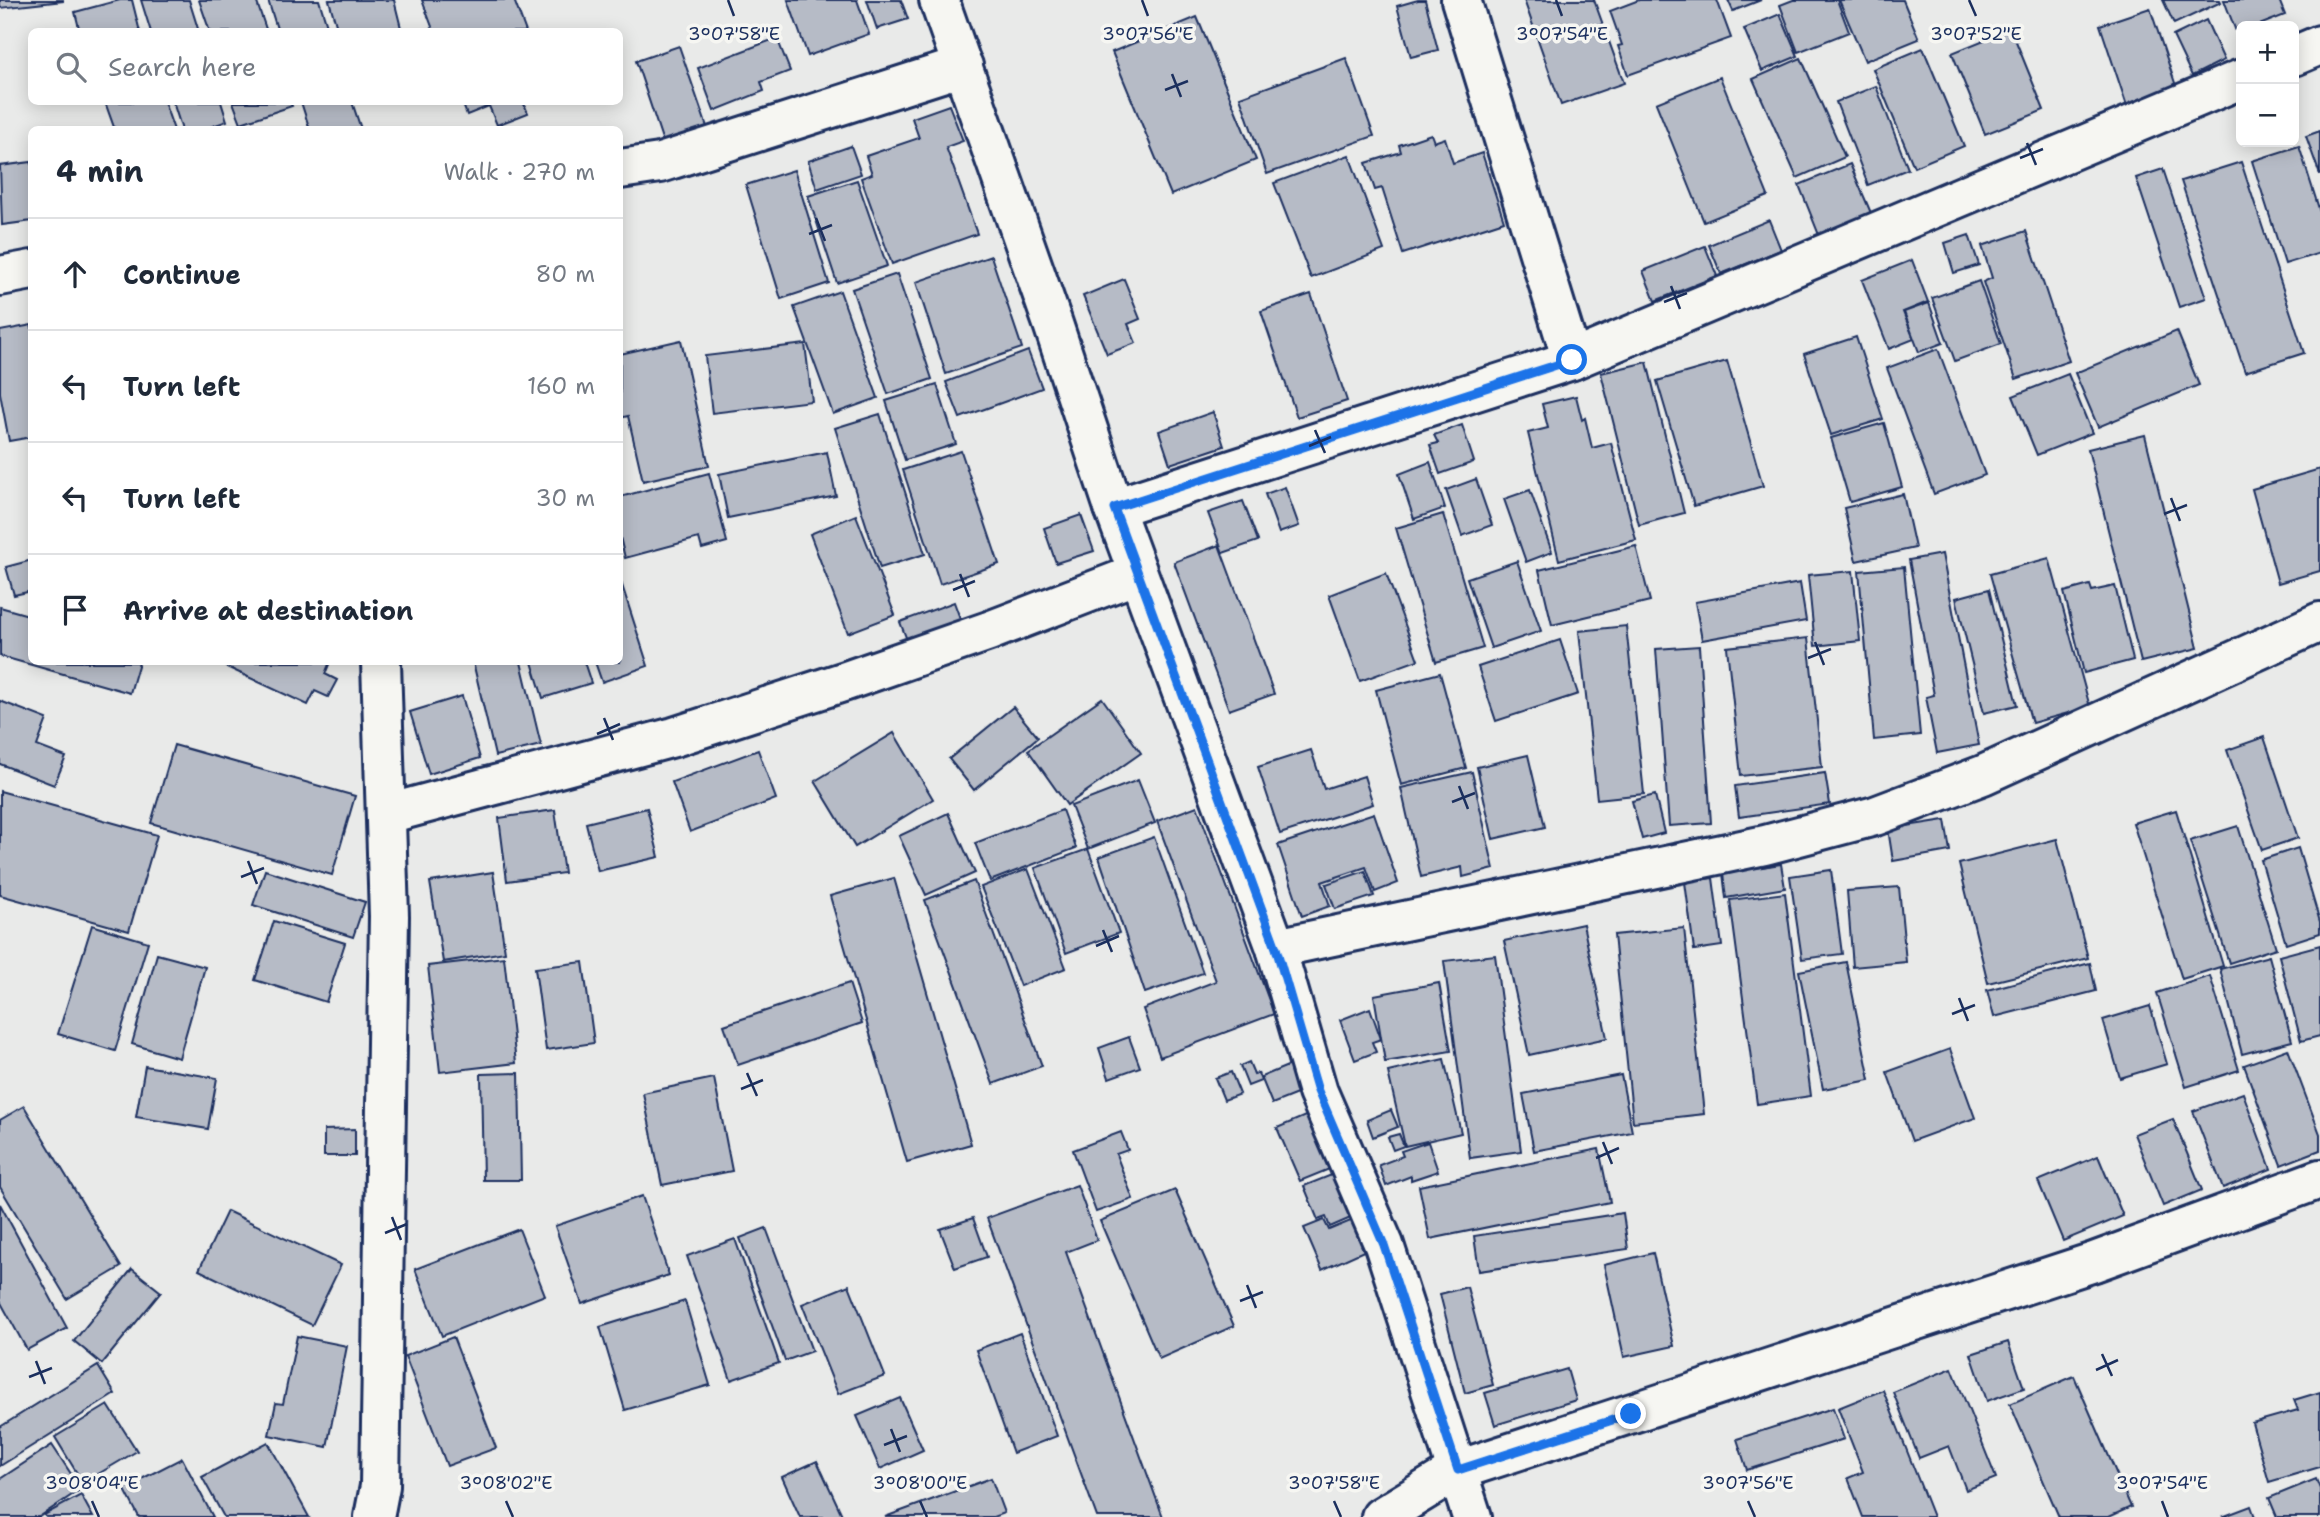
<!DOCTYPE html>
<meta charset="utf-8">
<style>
body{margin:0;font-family:"Shantell Sans",sans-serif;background:#f2f2f3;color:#1f2937}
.controls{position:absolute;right:21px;top:21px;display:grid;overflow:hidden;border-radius:10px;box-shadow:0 4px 18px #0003}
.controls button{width:63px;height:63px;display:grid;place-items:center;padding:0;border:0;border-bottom:2px solid #e0e1e3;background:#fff;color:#1f2937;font:35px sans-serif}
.stop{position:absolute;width:21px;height:21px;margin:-16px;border:5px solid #1a73e8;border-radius:50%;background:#fff}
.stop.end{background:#1a73e8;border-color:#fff;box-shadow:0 2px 7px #0008}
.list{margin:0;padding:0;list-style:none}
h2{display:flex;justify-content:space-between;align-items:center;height:91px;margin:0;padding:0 28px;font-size:30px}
h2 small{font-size:23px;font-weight:400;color:#747a83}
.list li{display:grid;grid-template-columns:46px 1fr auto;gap:21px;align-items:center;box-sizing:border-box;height:112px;padding:0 28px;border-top:2px solid #e0e1e3}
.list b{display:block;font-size:26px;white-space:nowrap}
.list em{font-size:23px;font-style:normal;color:#747a83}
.icon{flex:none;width:38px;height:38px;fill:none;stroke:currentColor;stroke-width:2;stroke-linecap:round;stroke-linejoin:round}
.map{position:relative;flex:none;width:2320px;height:1517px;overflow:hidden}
.search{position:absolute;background:#fff;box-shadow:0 4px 18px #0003;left:28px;top:28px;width:595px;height:77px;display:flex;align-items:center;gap:18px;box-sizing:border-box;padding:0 24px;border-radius:10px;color:#747a83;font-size:26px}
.panel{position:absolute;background:#fff;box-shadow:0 4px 18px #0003;left:28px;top:126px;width:595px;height:539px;border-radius:10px}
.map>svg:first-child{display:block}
.building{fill:#b6bbc6;stroke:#1b2f5e;stroke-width:2}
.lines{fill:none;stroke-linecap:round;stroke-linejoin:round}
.minor-casing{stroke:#1b2f5e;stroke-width:44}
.minor{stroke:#f6f6f2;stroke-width:38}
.route{stroke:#1a73e8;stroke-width:9}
.ticks{fill:none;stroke:#1b2f5e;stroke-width:2.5}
.ticks-label{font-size:18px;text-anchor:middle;fill:#1b2f5e;stroke:#f6f6f2;stroke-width:7;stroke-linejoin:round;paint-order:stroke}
</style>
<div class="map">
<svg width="2320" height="1517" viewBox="0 0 2320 1517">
<rect width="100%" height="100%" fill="#e9eae9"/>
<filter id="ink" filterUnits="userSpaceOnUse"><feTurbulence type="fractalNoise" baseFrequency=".0143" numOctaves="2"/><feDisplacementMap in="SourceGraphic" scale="14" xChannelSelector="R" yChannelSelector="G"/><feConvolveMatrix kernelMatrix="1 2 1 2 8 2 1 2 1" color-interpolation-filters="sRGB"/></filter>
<g filter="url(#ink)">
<g class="building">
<path d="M0,0H63V1L0,8Z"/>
<path d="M120,0H132L140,32H80L75,12Z"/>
<path d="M141,0H189L199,32H151Z"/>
<path d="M199,0H256L267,32H210Z"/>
<path d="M268,0H319L329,32H278Z"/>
<path d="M329,0H394L402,32H338Z"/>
<path d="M422,0H514L526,32H434Z"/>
<path d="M788,0H857L869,34L808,56Z"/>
<path d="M867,0H901L908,19L877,29Z"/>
<path d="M1418,0H1425L1438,50L1411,57L1397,6Z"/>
<path d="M1524,0H1594L1624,83L1561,105Z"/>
<path d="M1639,0H1717L1731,38L1628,75L1618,46L1622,45L1610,11Z"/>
<path d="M1728,0H1761L1733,11Z"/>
<path d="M1793,0H1837L1849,32L1798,52L1780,5Z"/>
<path d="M1839,0H1903L1919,39L1865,61Z"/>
<path d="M2163,0H2220L2221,2L2174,24Z"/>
<path d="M2224,0H2279L2285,15L2257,26H2241V33L2237,34Z"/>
<path d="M2150,8L2179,95L2129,112L2100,25Z"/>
<path d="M1780,14L1798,56L1762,71L1744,29Z"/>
<path d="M1197,17L1256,160L1171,195L1112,52Z"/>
<path d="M2206,20L2224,60L2192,76L2173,36Z"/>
<path d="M2011,29L2044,110L1985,134L1952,53Z"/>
<path d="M777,38L790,71L761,82L764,91L714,111L698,68Z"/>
<path d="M679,46L707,127L663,142L636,61Z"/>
<path d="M1923,48L1964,146L1914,167L1873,69Z"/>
<path d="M1346,58L1374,136L1267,174L1240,97Z"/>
<path d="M1801,58L1845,157L1797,178L1753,79Z"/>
<path d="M1720,77L1768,196L1704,222L1656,103Z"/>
<path d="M1876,86L1908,169L1868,185L1836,102Z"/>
<path d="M105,102H164L174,130H115Z"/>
<path d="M173,102H221L227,121L202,130H182Z"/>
<path d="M233,102H290L292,106L241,123Z"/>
<path d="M301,102H352L361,129L310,130Z"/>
<path d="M462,102H529L524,104L528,113L497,125L489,106L467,115Z"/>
<path d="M949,105L963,141L946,147L977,234L892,264L861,178L872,174L866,156L919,138L912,118Z"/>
<path d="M2320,131V175L2306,136Z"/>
<path d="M1431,134L1434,142L1445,138L1453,163L1482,153L1504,221L1403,254L1382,188L1375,190L1366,163L1401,152L1399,145Z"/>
<path d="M851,146L861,174L817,189L808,161Z"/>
<path d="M2299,146L2320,212V253L2285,264L2252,161Z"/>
<path d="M1349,155L1384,250L1311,278L1274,183Z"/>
<path d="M32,162V221L2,225L0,166Z"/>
<path d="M2241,162L2304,353L2245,372L2181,181Z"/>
<path d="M1850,164L1871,213L1819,235L1799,185Z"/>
<path d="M2163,169L2206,298L2179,307L2136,178Z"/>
<path d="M794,170L829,283L781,299L746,185Z"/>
<path d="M857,180L887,266L837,283L808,196Z"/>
<path d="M1769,220L1781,250L1721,274L1709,245Z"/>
<path d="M2026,231L2069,361L2016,379L1983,282L1992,278L1982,246Z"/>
<path d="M1969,235L1979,265L1954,273L1945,243Z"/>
<path d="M1705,246L1717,276L1655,301L1643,271Z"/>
<path d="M991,256L1022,348L946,374L916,282Z"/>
<path d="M1912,260L1928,302L1903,312L1914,339L1889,349L1862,280Z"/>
<path d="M897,274L932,379L888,394L852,289Z"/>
<path d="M1124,279L1140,319L1128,324L1136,343L1107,354L1083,296Z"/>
<path d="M1979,281L2001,344L1955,361L1932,298Z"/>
<path d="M840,291L878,398L833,414L794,307Z"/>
<path d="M1311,294L1347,401L1297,417L1261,311Z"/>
<path d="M1929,303L1943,343L1919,352L1904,312Z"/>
<path d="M32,325V437L9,441L0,393V331Z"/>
<path d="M2177,331L2199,385L2098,427L2075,373Z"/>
<path d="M1856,337L1883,419L1831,435L1804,354Z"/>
<path d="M681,340L709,466L643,481L628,416L620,418V354Z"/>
<path d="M805,344L812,401L712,413L705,356Z"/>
<path d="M1938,349L1985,475L1934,494L1887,368Z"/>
<path d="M1028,351L1042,388L960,418L946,382Z"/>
<path d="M1727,361L1763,486L1694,506L1657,381Z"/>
<path d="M1647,362L1684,513L1639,525L1601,373Z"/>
<path d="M2068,374L2092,433L2037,455L2013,396Z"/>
<path d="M937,385L956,444L905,460L886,401Z"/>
<path d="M1576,396L1582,420L1585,418L1592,448L1611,443L1636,540L1559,560L1528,433L1548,428L1542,404Z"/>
<path d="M1213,412L1224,446L1170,464L1159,431Z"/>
<path d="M880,414L925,554L880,568L835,428Z"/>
<path d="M1884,423L1902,487L1850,502L1831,438Z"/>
<path d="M1462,425L1474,462L1440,474L1430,445L1438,443L1434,435Z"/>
<path d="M2145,435L2198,648L2141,662L2088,449Z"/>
<path d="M961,451L999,564L940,584L903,470Z"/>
<path d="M827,452L836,496L728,518L719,474Z"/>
<path d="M1430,462L1445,508L1414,519L1399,474Z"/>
<path d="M2320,469V571L2278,583L2252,489Z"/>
<path d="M709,473L727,542L702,549L699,538L625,558L620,537V497Z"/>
<path d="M1476,479L1492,525L1462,536L1446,490Z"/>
<path d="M1285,487L1299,526L1279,533L1265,494Z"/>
<path d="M1530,490L1552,552L1526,562L1504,499Z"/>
<path d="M1903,494L1915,548L1856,561L1844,508Z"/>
<path d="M1243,501L1258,541L1223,553L1208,513Z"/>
<path d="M1443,514L1483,648L1436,662L1396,528Z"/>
<path d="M856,515L895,615L848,633L810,534Z"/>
<path d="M1081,515L1094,551L1056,563L1044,528Z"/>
<path d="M1219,545L1274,694L1229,710L1174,562Z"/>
<path d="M1636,546L1650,601L1552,625L1539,570Z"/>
<path d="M1942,554L1979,745L1937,753L1926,697L1934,695L1909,560Z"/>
<path d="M2049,558L2090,707L2032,723L1990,574Z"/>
<path d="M32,560V591L14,595L6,567Z"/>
<path d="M1517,561L1541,631L1491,648L1467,578Z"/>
<path d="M1904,567L1920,735L1874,740L1859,571Z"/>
<path d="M1853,571L1860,641L1815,646L1808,575Z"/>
<path d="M1386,573L1418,660L1360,681L1329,595Z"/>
<path d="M620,579L648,666L602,682L595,662H620Z"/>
<path d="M1800,583L1806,621L1702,640L1695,602Z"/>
<path d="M2090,585L2092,591L2115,586L2133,660L2084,673L2064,592Z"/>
<path d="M1989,589L2017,705L1984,713L1956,598Z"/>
<path d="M954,602L962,624L909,645L900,622Z"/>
<path d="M0,607L32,616V662H139L130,693L0,656Z"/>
<path d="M1626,626L1644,794L1597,799L1579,631Z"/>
<path d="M1808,638L1822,767L1741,776L1727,647Z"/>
<path d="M1560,640L1578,694L1496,721L1478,667Z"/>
<path d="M1699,646L1711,823L1669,826L1656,649Z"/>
<path d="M216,662H330L325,674L337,680L328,697L315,691L308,705Z"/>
<path d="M473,662H521L541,745L495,756Z"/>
<path d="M532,662H584L591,683L543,698Z"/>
<path d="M1440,673L1466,768L1401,785L1376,690Z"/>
<path d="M462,696L480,758L429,774L410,712Z"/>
<path d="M1102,698L1141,753L1067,805L1028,750Z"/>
<path d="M0,701L47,719L37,746L66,757L54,785L0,764Z"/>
<path d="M1013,707L1038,737L974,790L949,759Z"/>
<path d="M894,733L933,799L855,847L815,781Z"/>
<path d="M2264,737L2298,838L2262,850L2227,750Z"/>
<path d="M174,745L355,796L332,875L151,823Z"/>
<path d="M758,750L776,799L690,832L672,782Z"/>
<path d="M1311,750L1324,789L1364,776L1373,804L1280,834L1258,767Z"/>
<path d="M1528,755L1545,827L1493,839L1477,767Z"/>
<path d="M1472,772L1494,869L1463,877L1462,867L1421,877L1401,788Z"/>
<path d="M1825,773L1830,804L1739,817L1735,786Z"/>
<path d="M1138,780L1155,823L1088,849L1071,806Z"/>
<path d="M0,791L157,835L129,931L0,895Z"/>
<path d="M1655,795L1664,833L1642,839L1632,801Z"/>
<path d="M1197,806L1274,1014L1160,1057L1143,1009L1216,981L1157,821Z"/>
<path d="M647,808L659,857L598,871L586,823Z"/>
<path d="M555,810L564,873L507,881L499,818Z"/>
<path d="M1062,810L1076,848L990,881L975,843Z"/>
<path d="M2176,810L2223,966L2182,979L2133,823Z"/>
<path d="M948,813L975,873L926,895L899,836Z"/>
<path d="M1374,813L1398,883L1375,892L1366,867L1322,882L1330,906L1302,916L1278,845Z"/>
<path d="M1945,820L1950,851L1893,861L1888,829Z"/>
<path d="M2238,826L2276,948L2229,963L2190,841Z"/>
<path d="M1154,837L1203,973L1145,993L1099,857Z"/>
<path d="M2057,839L2088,958L1988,983L1959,864Z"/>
<path d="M2298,848L2320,922V933L2286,944L2261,860Z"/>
<path d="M1088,849L1119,933L1066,953L1035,868Z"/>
<path d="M1781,864L1785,888L1726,898L1723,873Z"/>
<path d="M1028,869L1066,968L1020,986L981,887Z"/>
<path d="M265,870L365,902L353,937L253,905Z"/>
<path d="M1831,870L1842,954L1802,959L1790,876Z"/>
<path d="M1365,871L1374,896L1335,909L1326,884Z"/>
<path d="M493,872L505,952L443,962L430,882Z"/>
<path d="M894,878L971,1144L907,1162L830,896Z"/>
<path d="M1713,878L1722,946L1694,950L1685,882Z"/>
<path d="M974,881L1042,1066L993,1084L925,900Z"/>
<path d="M1899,887L1906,962L1853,967L1847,891Z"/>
<path d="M1785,893L1811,1096L1757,1104L1730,900Z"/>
<path d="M274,921L345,943L326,1002L255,980Z"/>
<path d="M1583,924L1607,1038L1529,1055L1504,941Z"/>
<path d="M92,925L148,942L115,1051L58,1034Z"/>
<path d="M1684,928L1704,1114L1633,1122L1614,935Z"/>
<path d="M2320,945V1036L2301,1041L2279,956Z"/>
<path d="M157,954L205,967L179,1058L132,1044Z"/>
<path d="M1495,955L1521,1151L1470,1158L1444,961Z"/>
<path d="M2269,956L2292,1041L2242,1054L2220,969Z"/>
<path d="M504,957L516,1063L440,1072L428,966Z"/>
<path d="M583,962L594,1043L546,1050L535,968Z"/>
<path d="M1846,962L1870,1080L1823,1089L1799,971Z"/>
<path d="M2090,963L2096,991L1994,1017L1987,990Z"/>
<path d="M2210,976L2239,1070L2186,1087L2157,993Z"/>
<path d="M849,983L862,1023L738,1065L724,1025Z"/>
<path d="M1439,983L1451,1051L1385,1062L1374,995Z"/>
<path d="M2150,1006L2167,1064L2120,1078L2103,1020Z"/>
<path d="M1370,1008L1381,1039L1372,1042L1376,1052L1355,1060L1340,1020Z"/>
<path d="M1129,1037L1140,1067L1109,1078L1099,1048Z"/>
<path d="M1950,1049L1975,1118L1912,1141L1887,1072Z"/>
<path d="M2288,1049L2320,1134V1150L2281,1165L2244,1065Z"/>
<path d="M1444,1059L1461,1133L1405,1146L1388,1072Z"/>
<path d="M1249,1062L1254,1074L1258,1073L1261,1081L1248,1086L1240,1066Z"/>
<path d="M1290,1065L1312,1088L1272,1104L1261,1077Z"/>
<path d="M145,1066L217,1078L208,1129L136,1117Z"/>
<path d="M1231,1072L1240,1094L1224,1100L1215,1078Z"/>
<path d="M519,1073L521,1180H483L481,1074Z"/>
<path d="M1621,1075L1632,1132L1534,1151L1523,1094Z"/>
<path d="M714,1078L732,1171L662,1185L643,1093Z"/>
<path d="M2243,1093L2271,1169L2223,1188L2193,1111Z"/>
<path d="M24,1106L121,1267L67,1299L0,1187V1120Z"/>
<path d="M1391,1110L1398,1127L1373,1137L1367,1120Z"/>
<path d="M1310,1114L1332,1168L1300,1181L1277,1128Z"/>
<path d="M2173,1119L2202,1190L2163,1206L2134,1134Z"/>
<path d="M355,1129V1156H324V1130Z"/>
<path d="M1121,1132L1128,1150L1116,1154L1133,1199L1096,1212L1073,1150Z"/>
<path d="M1399,1134L1404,1146L1393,1150L1388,1137Z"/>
<path d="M1428,1142L1438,1171L1411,1180V1176L1386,1186L1379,1165L1403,1156L1401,1151Z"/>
<path d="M1599,1149L1610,1202L1430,1239L1419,1186Z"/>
<path d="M2098,1156L2123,1216L2063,1241L2038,1181Z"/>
<path d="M1334,1174L1353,1217L1330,1227L1326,1217L1318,1220L1304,1186Z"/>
<path d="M1077,1185L1097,1240L1066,1252L1163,1517H1097L987,1218Z"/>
<path d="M1175,1190L1234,1326L1159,1359L1100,1221Z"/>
<path d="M642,1196L669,1275L582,1304L555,1226Z"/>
<path d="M0,1204L67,1328L27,1350L0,1301Z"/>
<path d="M227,1211L341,1265L312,1325L199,1270Z"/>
<path d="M1623,1213L1628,1249L1479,1271L1474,1236Z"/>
<path d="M973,1218L987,1257L955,1268L940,1229Z"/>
<path d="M1324,1220L1329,1230L1353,1220L1366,1250L1322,1270L1304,1228Z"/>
<path d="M766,1228L812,1351L785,1361L740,1238Z"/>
<path d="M519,1229L545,1295L442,1336L415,1269Z"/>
<path d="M735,1239L779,1363L731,1380L687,1256Z"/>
<path d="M1653,1253L1674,1346L1624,1357L1604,1265Z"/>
<path d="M132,1269L161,1292L102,1364L74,1341Z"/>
<path d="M849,1285L885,1376L838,1394L802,1304Z"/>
<path d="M1467,1287L1493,1385L1465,1393L1440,1294Z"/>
<path d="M685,1301L710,1385L625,1410L600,1327Z"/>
<path d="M1020,1333L1057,1436L1013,1453L976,1350Z"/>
<path d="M297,1336L347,1346L327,1447L269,1435L276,1403L283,1404Z"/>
<path d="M453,1337L496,1448L447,1466L405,1356Z"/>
<path d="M2008,1342L2024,1388L1987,1401L1971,1354Z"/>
<path d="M98,1366L115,1394L0,1466V1427Z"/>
<path d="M1952,1368L1996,1478L1966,1490L1949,1446L1919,1458L1893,1392Z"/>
<path d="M1567,1369L1576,1400L1495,1425L1485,1393Z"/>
<path d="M2074,1376L2131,1507L2109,1517H2059L2010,1404Z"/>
<path d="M1883,1390L1933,1517H1863L1848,1478L1863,1472L1838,1408Z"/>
<path d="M2320,1392V1467L2269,1482L2252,1423L2298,1410L2294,1400Z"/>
<path d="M900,1398L923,1450L880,1469L857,1416Z"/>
<path d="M108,1405L137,1451L83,1483L55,1437Z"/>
<path d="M1833,1408L1844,1439L1747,1470L1737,1439Z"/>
<path d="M268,1442L309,1517H224L202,1477Z"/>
<path d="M52,1445L81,1489L39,1517H0V1479Z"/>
<path d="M182,1458L213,1517H139L124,1488Z"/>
<path d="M817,1461L843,1517H800L782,1477Z"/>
<path d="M991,1478L1004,1513L993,1517H885Z"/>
<path d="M2316,1479L2320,1489V1517H2277L2269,1498Z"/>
<path d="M81,1495L93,1517H46L44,1515Z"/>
<path d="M2251,1506L2255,1517H2222Z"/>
</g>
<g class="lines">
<defs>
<g id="minor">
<path d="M939,0L1053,324L1114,508"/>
<path d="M1461,0L1572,360"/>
<path d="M2294,56L2320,45"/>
<path d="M620,169L660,163L963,66"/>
<path d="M0,276L32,270"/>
<path d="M387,814L674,737L846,681L989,631L1137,574"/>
<path d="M1276,948L1765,845L1875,816L1983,775L2320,622"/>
<path d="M374,1517L380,1486L389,916L381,662"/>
<path d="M1381,1517L1458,1470L2094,1262L2320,1179"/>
<path d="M1472,1517L1384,1245L1318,1092L1276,948L1114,508L1572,360L2241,79"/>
</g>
</defs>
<use href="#minor" class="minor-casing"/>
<use href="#minor" class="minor"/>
</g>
</g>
<g class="lines" filter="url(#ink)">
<path class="route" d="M1572,360L1114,508L1276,948L1318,1091L1384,1245L1458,1470L1631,1414"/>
</g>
<path class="ticks" d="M728,0L734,16M1142,0L1148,16M1556,0L1562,16M1969,0L1976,16M1172,74L1181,97M1165,90L1188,81M2027,143L2036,165M2020,158L2043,149M816,218L825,241M809,234L832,225M1671,286L1680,309M1664,302L1687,293M1315,430L1325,453M1309,446L1331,437M2171,498L2180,521M2164,514L2187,505M960,574L969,597M953,590L975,581M1815,642L1824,665M1808,658L1831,649M604,718L613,740M597,734L620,724M1459,786L1468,809M1452,802L1475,793M248,861L257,884M241,877L264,868M1103,930L1112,952M1096,946L1119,936M1959,998L1968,1021M1952,1014L1975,1005M747,1073L757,1096M741,1089L763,1080M1603,1142L1612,1164M1596,1158L1619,1148M392,1217L401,1240M385,1233L407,1224M1247,1285L1256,1308M1240,1301L1263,1292M2102,1354L2112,1376M36,1361L45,1384M2096,1370L2118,1360M29,1377L52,1368M891,1429L900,1452M884,1445L907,1436M92,1501L99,1517M506,1501L513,1517M920,1501L927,1517M1334,1501L1341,1517M1748,1501L1755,1517M2162,1501L2168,1517"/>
<g class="ticks-label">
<text x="1976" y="40">3°07'52"E</text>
<text x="734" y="40">3°07'58"E</text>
<text x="1148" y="40">3°07'56"E</text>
<text x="1562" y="40">3°07'54"E</text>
<text x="92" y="1489">3°08'04"E</text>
<text x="506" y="1489">3°08'02"E</text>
<text x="920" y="1489">3°08'00"E</text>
<text x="1334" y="1489">3°07'58"E</text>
<text x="1748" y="1489">3°07'56"E</text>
<text x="2162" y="1489">3°07'54"E</text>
</g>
</svg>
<div class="controls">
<button>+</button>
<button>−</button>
</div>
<div class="stop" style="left:1572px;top:360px"></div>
<div class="stop end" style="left:1631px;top:1414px"></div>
<div class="search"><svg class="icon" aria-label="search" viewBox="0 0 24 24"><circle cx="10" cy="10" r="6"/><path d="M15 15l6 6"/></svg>Search here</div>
<section class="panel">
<h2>4 min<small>Walk · 270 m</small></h2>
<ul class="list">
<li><svg class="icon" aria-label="ahead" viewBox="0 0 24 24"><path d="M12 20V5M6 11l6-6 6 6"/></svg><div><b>Continue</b></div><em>80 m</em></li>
<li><svg class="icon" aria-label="left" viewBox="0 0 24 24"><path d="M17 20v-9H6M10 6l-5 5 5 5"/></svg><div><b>Turn left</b></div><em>160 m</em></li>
<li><svg class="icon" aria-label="left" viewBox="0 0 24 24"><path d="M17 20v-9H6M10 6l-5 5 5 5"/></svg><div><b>Turn left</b></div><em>30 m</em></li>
<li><svg class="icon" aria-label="arrive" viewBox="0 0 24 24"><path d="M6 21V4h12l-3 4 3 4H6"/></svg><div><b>Arrive at destination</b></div></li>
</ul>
</section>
</div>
